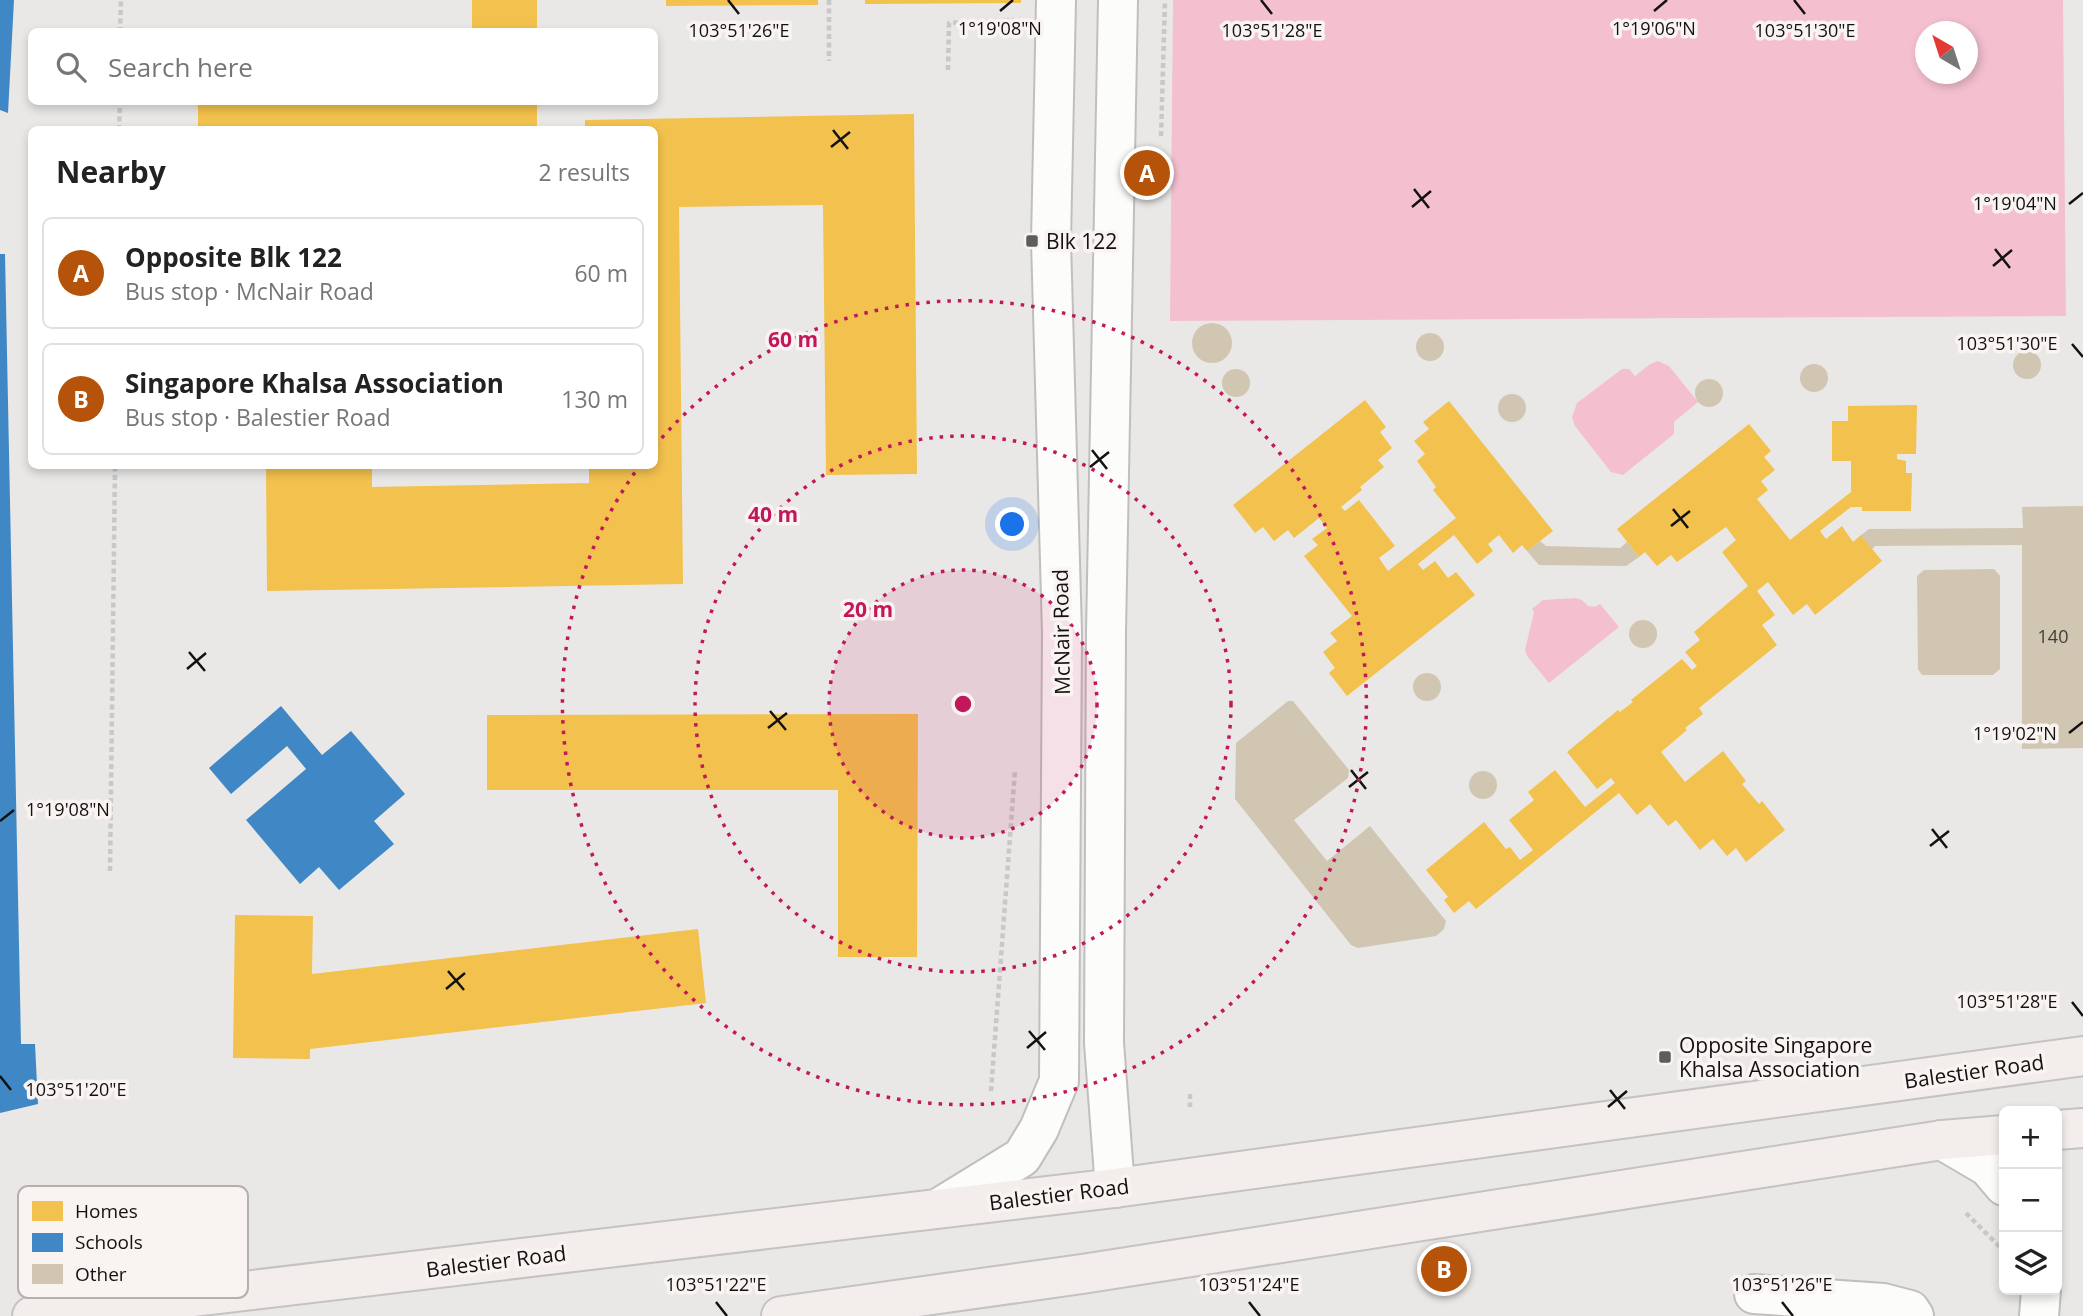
<!DOCTYPE html>
<meta charset="utf-8">
<style>
body{margin:0;font-family:"Open Sans",sans-serif;background:#f2f2f2;color:#222}
.controls{position:absolute;right:21px;bottom:21px;display:grid;overflow:hidden;border-radius:10px;box-shadow:0 4px 10px #0003}
.controls button{width:63px;height:63px;display:grid;place-items:center;padding:0;border:0;border-bottom:2px solid #e0e0e0;background:#fff;color:#222;font:35px sans-serif}
.compass{position:absolute;left:1915px;top:21px;width:63px;height:63px;border-radius:50%;background:#fff;box-shadow:0 4px 10px #0003;rotate:321deg}
.you{position:absolute;left:1013px;top:525px;width:24px;height:24px;margin:-18px;border:5px solid #fff;border-radius:50%;background:#1a73e8;box-shadow:0 0 0 10px #1a73e833}
.badge{display:grid;place-items:center;width:46px;height:46px;border-radius:50%;background:#b45309;color:#fff;font-size:23px;font-weight:700}
.pin{position:absolute;translate:-50% -50%;border:4px solid #fff;box-shadow:0 2px 7px #0006}
.list{margin:0;padding:0;list-style:none}
h2{display:flex;justify-content:space-between;align-items:center;height:91px;margin:0;padding:0 28px;font-size:30px}
h2 small{font-size:23px;font-weight:400;color:#767676}
.list li{display:grid;grid-template-columns:46px 1fr auto;gap:21px;align-items:center;box-sizing:border-box;height:112px;margin:0 14px 14px;padding:0 14px;border:2px solid #e0e0e0;border-radius:10px}
.list b{display:block;font-size:26px;white-space:nowrap}
.list p{margin:0;font-size:23px;white-space:nowrap;color:#767676}
.list em{font-size:23px;font-style:normal;color:#767676}
.icon{flex:none;width:38px;height:38px;fill:none;stroke:currentColor;stroke-width:2;stroke-linecap:round;stroke-linejoin:round}
.map{position:relative;flex:none;width:2083px;height:1316px;overflow:hidden}
.search{position:absolute;background:#fff;box-shadow:0 4px 10px #0003;left:28px;top:28px;width:630px;height:77px;display:flex;align-items:center;gap:18px;box-sizing:border-box;padding:0 24px;border-radius:10px;color:#767676;font-size:26px}
.panel{position:absolute;background:#fff;box-shadow:0 4px 10px #0003;left:28px;top:126px;width:630px;height:343px;border-radius:10px}
.map>svg:first-child{display:block}
.green{fill:#f4c0cf;fill-rule:evenodd}
.homes{fill:#f2c14e}
.schools{fill:#3f88c5}
.building{fill:#d0c6b2}
.lines{fill:none;stroke-linecap:round;stroke-linejoin:round}
.minor-casing{stroke:#c0bfbd;stroke-width:42}
.major-casing{stroke:#c4c3c2;stroke-width:42}
.path{stroke:#c9c8c8;stroke-width:4.5;stroke-dasharray:5 3.5;stroke-linecap:butt}
.minor{stroke:#fcfcfb;stroke-width:38}
.major{stroke:#f3edeb;stroke-width:38}
.ticks{fill:none;stroke:#131210;stroke-width:2.5}
.ring{fill:none;stroke:#c2185b;stroke-width:3.5;stroke-dasharray:3.5 7}
.poi-dot{fill:#5e5d5b;stroke:#f9f4f1;stroke-width:2.5}
.labels{text-anchor:middle;dominant-baseline:central;stroke-width:7;stroke-linejoin:round;paint-order:stroke}
.number-label{font-size:18px;fill:#423f38}
.poi-label{font-size:21px;fill:#131210;stroke:#f9f4f1;text-anchor:start}
.street-label{font-size:21px;fill:#131210;stroke:#f9f4f1}
.key{fill:#f9f4f1;stroke:#b4b0ae;stroke-width:2}
.key-label{font-size:19px;fill:#131210}
.ticks-label{font-size:18px;text-anchor:middle;fill:#131210;stroke:#f9f4f1;stroke-width:7;stroke-linejoin:round;paint-order:stroke}
.centre{fill:#c2185b;stroke:#f9f4f1;stroke-width:3.5}
.ring-label{font-size:21px;text-anchor:middle;font-weight:bold;fill:#c2185b;stroke:#f9f4f1;stroke-width:7;stroke-linejoin:round;paint-order:stroke}
</style>
<div class="map">
<svg width="2083" height="1316" viewBox="0 0 2083 1316">
<rect width="100%" height="100%" fill="#eae8e6"/>
<g class="green">
<path d="M1173,0H2063L2066,316L1170,321ZM1926,32H1968V74H1926Z"/>
<path d="M1658,361L1669,366L1698,402L1674,422V434L1623,475L1611,472L1575,426L1572,417L1577,403L1622,369H1629L1635,376L1650,364Z"/>
<path d="M1576,598L1582,600L1588,606L1595,607L1600,604L1619,627L1549,683L1527,656L1525,650L1534,612L1532,609L1543,600Z"/>
</g>
<g class="homes">
<rect x="472" y="0" width="65" height="32"/>
<path d="M666,0H818V5L666,6Z"/>
<path d="M865,0H1021V3L865,4Z"/>
<rect x="198" y="102" width="339" height="28"/>
<path d="M914,114L917,474L826,475L823,205L679,207L683,584L267,591L266,466H372V487L589,483V466H654V130H585V120Z"/>
<path d="M1365,400L1386,427L1380,432L1392,448L1378,460L1384,467L1360,487L1362,490L1341,507L1345,511L1359,500L1395,546L1379,558L1388,571L1456,518L1433,490L1436,487L1417,461L1425,454L1414,441L1429,429L1423,422L1449,401L1553,531L1527,551L1522,545L1513,553L1499,535L1488,544L1493,551L1477,564L1454,535L1418,564L1423,570L1435,561L1448,578L1456,572L1475,595L1347,696L1329,673L1335,668L1323,652L1337,641L1330,633L1352,616L1304,556L1318,545L1312,539L1327,528L1319,518L1294,538L1288,530L1274,541L1263,527L1255,533L1233,505Z"/>
<path d="M1917,405L1916,454H1897V459L1906,461V473H1912L1911,511H1862V507H1851L1820,531L1826,539L1842,526L1853,542L1861,535L1882,561L1815,615L1807,604L1793,615L1768,582L1757,591L1775,615L1762,625L1777,645L1699,708L1703,714L1685,728L1687,730L1661,752L1685,782L1723,751L1746,781L1742,784L1759,804L1762,801L1785,830L1746,862L1736,848L1727,856L1713,839L1700,850L1676,820L1668,826L1650,804L1637,815L1619,793L1476,909L1469,901L1454,913L1444,900L1448,897L1426,870L1484,822L1506,849L1510,847L1520,860L1533,850L1509,820L1534,800L1528,792L1555,770L1585,807L1615,783L1611,778L1597,789L1567,752L1618,710L1620,712L1633,702L1631,700L1682,659L1692,670L1697,666L1685,652L1700,640L1694,632L1748,586L1722,552L1736,540L1726,527L1677,562L1671,555L1657,566L1645,552L1639,557L1617,529L1749,424L1771,451L1764,457L1775,470L1761,481L1768,490L1757,499L1790,540L1851,492V461H1832V421H1848V406Z"/>
<path d="M918,714L917,957H838V790H487V715Z"/>
<path d="M235,915L313,916L312,974L698,929L706,1003L310,1049V1059L233,1058Z"/>
</g>
<g class="schools">
<path d="M0,0H14L8,113L0,110Z"/>
<path d="M0,254H5L21,1044H35L38,1104L0,1113Z"/>
<path d="M281,706L322,755L351,731L405,794L374,821L394,844L339,890L319,867L300,884L246,820L306,769L287,746L231,794L209,768Z"/>
</g>
<g class="building">
<circle cx="1212" cy="343" r="20"/>
<circle cx="1430" cy="347" r="14"/>
<circle cx="2027" cy="365" r="14"/>
<circle cx="1814" cy="378" r="14"/>
<circle cx="1236" cy="383" r="14"/>
<circle cx="1709" cy="393" r="14"/>
<circle cx="1512" cy="408" r="14"/>
<path d="M2083,506V748L2022,749V545L1875,546L1872,549L1861,535L1869,529L2023,528L2022,507Z"/>
<path d="M1540,541L1546,546L1620,548L1627,542L1639,557L1626,566L1539,565L1527,551Z"/>
<path d="M1994,569L2000,576V669L1993,675H1922L1918,669L1917,576L1924,570Z"/>
<circle cx="1643" cy="634" r="14"/>
<circle cx="1427" cy="687" r="14"/>
<path d="M1288,701H1293L1349,770L1348,778L1294,820L1327,861L1370,826L1446,921L1444,929L1436,936L1358,948L1351,945L1235,799L1236,743Z"/>
<circle cx="1483" cy="785" r="14"/>
</g>
<g class="lines">
<defs>
<g id="minor">
<path d="M1942,1140L1988,1167L2004,1186"/>
<path d="M1115,1188L1104,1043L1106,632L1118,0"/>
<path d="M939,1208L1022,1157L1039,1129L1059,1081L1062,633L1051,241L1056,0"/>
<path d="M1754,1294L1883,1303L1910,1310L1914,1316"/>
<path d="M2039,1316L2041,1290"/>
</g>
<g id="major">
<path d="M2057,1130L2083,1128"/>
<path d="M32,1316L1115,1188L2083,1056"/>
<path d="M781,1316L1082,1274L1942,1140L2004,1135"/>
</g>
</defs>
<use href="#minor" class="minor-casing"/>
<use href="#major" class="major-casing"/>
<g class="path">
<path d="M829,0V61"/>
<path d="M120,32L121,0"/>
<path d="M948,70L949,23L1014,20"/>
<path d="M119,130L120,102"/>
<path d="M1161,136L1165,0"/>
<path d="M110,871L115,466"/>
<path d="M991,1091L1015,770"/>
<path d="M1190,1094V1107"/>
<path d="M1966,1213L2004,1251"/>
</g>
<use href="#minor" class="minor"/>
<use href="#major" class="major"/>
</g>
<path class="ticks" d="M728,0L739,14M1261,0L1272,14M1794,0L1805,14M1000,11L1013,0M1654,11L1667,0M833,130L848,149M831,147L850,132M1414,189L1429,208M2069,204L2083,193M1412,207L1431,191M1995,249L2010,268M1993,266L2012,250M2072,344L2083,357M1092,450L1107,469M1090,467L1109,452M1673,509L1688,528M1671,526L1690,511M189,652L205,671M187,669L206,653M770,711L786,730M768,728L787,713M2069,733L2083,722M1351,770L1366,789M1349,787L1368,772M0,821L14,810M1932,829L1947,848M1930,846L1949,831M448,971L464,990M446,989L465,973M2072,1002L2083,1016M1029,1031L1045,1050M1027,1048L1046,1032M0,1076L11,1090M1610,1090L1625,1109M1608,1107L1627,1091M716,1302L727,1316M1249,1302L1260,1316M1782,1302L1793,1316"/>
<circle cx="963" cy="704" r="134" fill="#c2185b" fill-opacity=".12"/>
<g class="ring">
<circle cx="963" cy="704" r="134"/>
<circle cx="963" cy="704" r="268"/>
<path d="M655 446A402 402 0 1 1 638 468"/>
</g>
<g class="poi-dot">
<rect x="1025" y="234" width="14" height="14" rx="3.5"/>
<rect x="1658" y="1050" width="14" height="14" rx="3.5"/>
</g>
<g class="labels">
<g class="number-label">
<text x="2053" y="636">140</text>
</g>
<g class="poi-label">
<text x="1046" y="241">Blk 122</text>
<text x="1679" y="1045">Opposite Singapore<tspan x="1679" dy="24">Khalsa Association</tspan></text>
</g>
<g class="street-label">
<text transform="translate(1061 632) rotate(-91)">McNair Road</text>
<text transform="translate(1974 1071) rotate(-8)">Balestier Road</text>
<text transform="translate(1059 1194) rotate(-7)">Balestier Road</text>
<text transform="translate(496 1261) rotate(-7)">Balestier Road</text>
</g>
</g>
<rect x="18" y="1186" width="230" height="112" rx="10" class="key"/>
<rect x="32" y="1201" width="31" height="20" fill="#f2c14e"/>
<rect x="32" y="1233" width="31" height="19" fill="#3f88c5"/>
<rect x="32" y="1264" width="31" height="20" fill="#d0c6b2"/>
<g class="key-label">
<text x="75" y="1218">Homes</text>
<text x="75" y="1249">Schools</text>
<text x="75" y="1281">Other</text>
</g>
<g class="ticks-label">
<text x="1000" y="35">1°19'08"N</text>
<text x="1654" y="35">1°19'06"N</text>
<text x="739" y="37">103°51'26"E</text>
<text x="1272" y="37">103°51'28"E</text>
<text x="1805" y="37">103°51'30"E</text>
<text x="2015" y="210">1°19'04"N</text>
<text x="2007" y="350">103°51'30"E</text>
<text x="2015" y="740">1°19'02"N</text>
<text x="68" y="816">1°19'08"N</text>
<text x="2007" y="1008">103°51'28"E</text>
<text x="76" y="1096">103°51'20"E</text>
<text x="716" y="1291">103°51'22"E</text>
<text x="1249" y="1291">103°51'24"E</text>
<text x="1782" y="1291">103°51'26"E</text>
</g>
<circle cx="963" cy="704" r="10" class="centre"/>
<g class="ring-label">
<text x="793" y="347">60 m</text>
<text x="773" y="522">40 m</text>
<text x="868" y="617">20 m</text>
</g>
</svg>
<div class="controls">
<button>+</button>
<button>−</button>
<button><svg class="icon" aria-label="layers" viewBox="0 0 24 24"><path d="M12 4l9 5-9 5-9-5zM3 14l9 5 9-5"/></svg></button>
</div>
<svg class="compass" viewBox="-18 -18 36 36"><path d="M0-13l5 13h-10z" fill="#e53935"/><path d="M0 13l5-13h-10z" fill="#767676"/></svg>
<div class="you"></div>
<div class="pin badge" style="left:1147px;top:173px">A</div>
<div class="pin badge" style="left:1444px;top:1269px">B</div>
<div class="search"><svg class="icon" aria-label="search" viewBox="0 0 24 24"><circle cx="10" cy="10" r="6"/><path d="M15 15l6 6"/></svg>Search here</div>
<section class="panel">
<h2>Nearby<small>2 results</small></h2>
<ul class="list">
<li><span class="badge">A</span><div><b>Opposite Blk 122</b><p>Bus stop · McNair Road</p></div><em>60 m</em></li>
<li><span class="badge">B</span><div><b>Singapore Khalsa Association</b><p>Bus stop · Balestier Road</p></div><em>130 m</em></li>
</ul>
</section>
</div>
